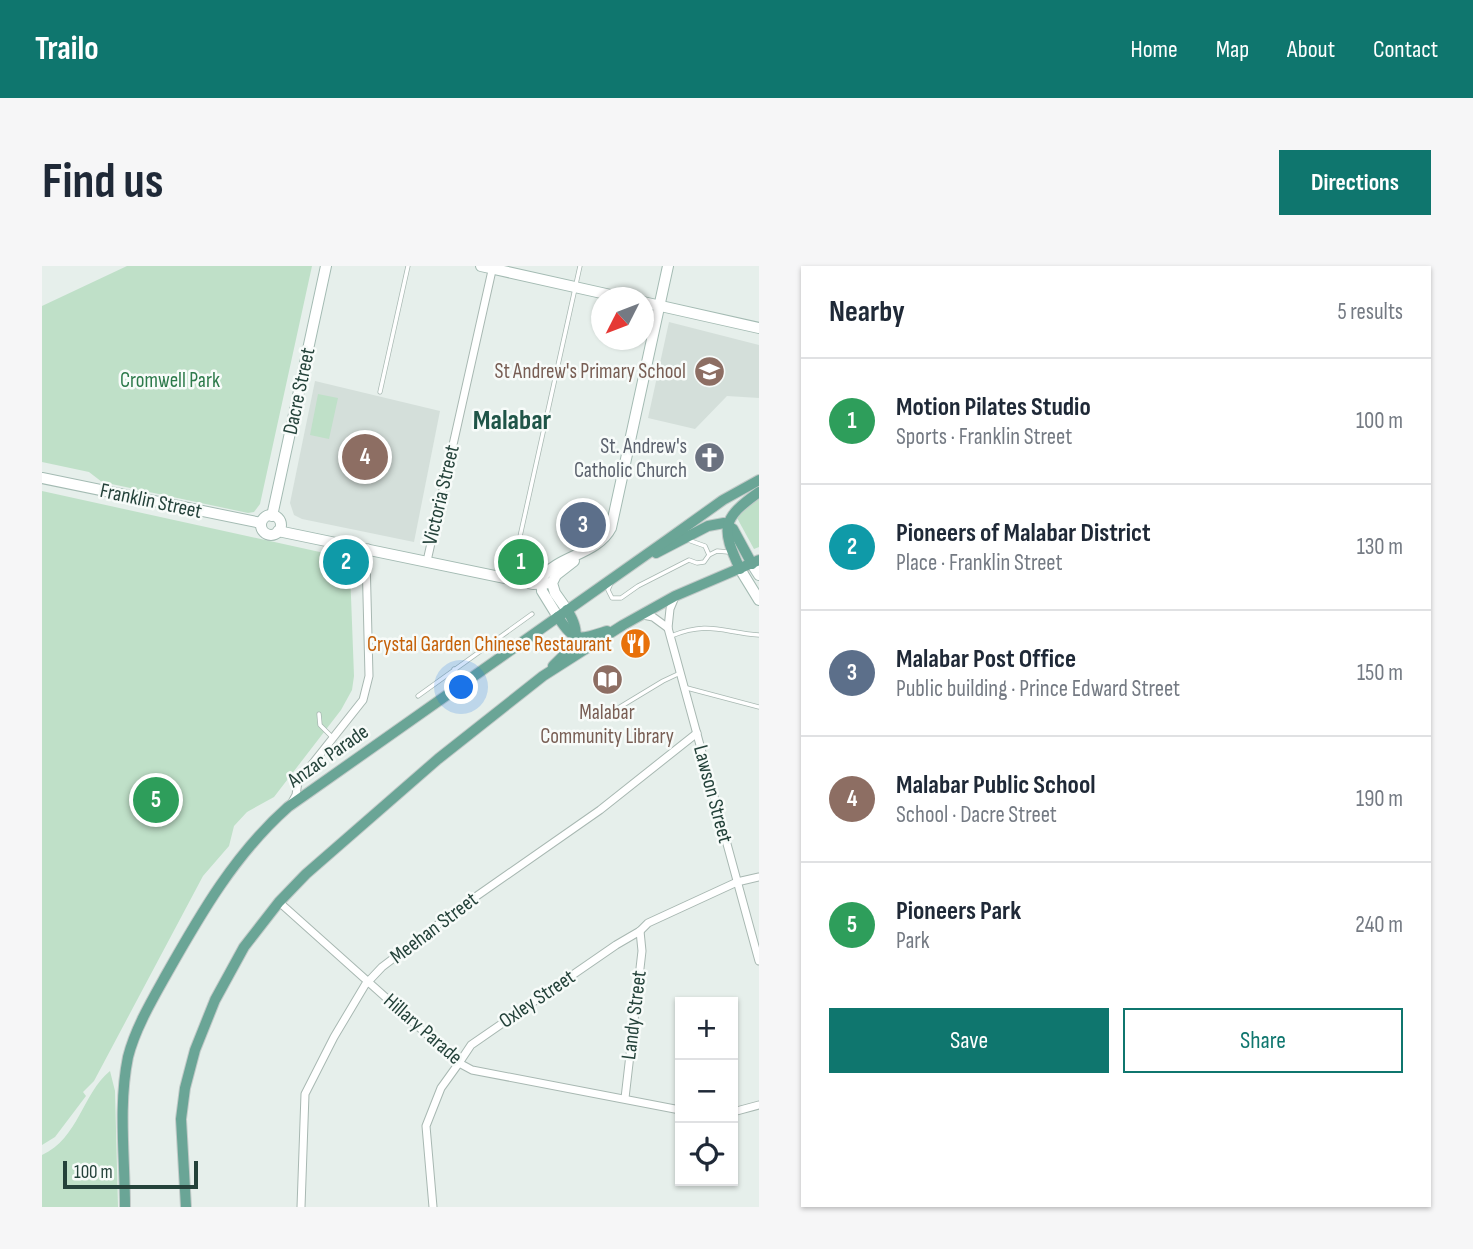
<!DOCTYPE html>
<meta charset="utf-8">
<style>
body{margin:0;font-family:"Sofia Sans Condensed",sans-serif;background:#f6f6f7;color:#1f2937}
.controls{position:absolute;right:21px;bottom:21px;display:grid;overflow:hidden;border-radius:0px;box-shadow:0 2px 5px #0004}
.controls button{width:63px;height:63px;display:grid;place-items:center;padding:0;border:0;border-bottom:2px solid #e0e1e3;background:#fff;color:#1f2937;font:35px sans-serif}
.compass{position:absolute;left:549px;top:21px;width:63px;height:63px;border-radius:50%;background:#fff;box-shadow:0 2px 5px #0004;rotate:228deg}
.scale{position:absolute;left:21px;bottom:18px;width:135px;box-sizing:border-box;padding-left:7px;border:4px solid #24423a;border-top:0;font-size:19px;line-height:24px;white-space:nowrap;color:#24423a;-webkit-text-stroke:5px #f7fbf9;paint-order:stroke}
.you{position:absolute;left:420px;top:422px;width:24px;height:24px;margin:-18px;border:5px solid #fff;border-radius:50%;background:#1a73e8;box-shadow:0 0 0 10px #1a73e833}
.badge{display:grid;place-items:center;width:46px;height:46px;border-radius:50%;background:#0f766e;color:#fff;font-size:23px;font-weight:700}
.pin{position:absolute;translate:-50% -50%;border:4px solid #fff;box-shadow:0 2px 7px #0006}
.list{margin:0;padding:0;list-style:none}
h2{display:flex;justify-content:space-between;align-items:center;height:91px;margin:0;padding:0 28px;font-size:30px}
h2 small{font-size:23px;font-weight:400;color:#747a83}
.list li{display:grid;grid-template-columns:46px 1fr auto;gap:21px;align-items:center;box-sizing:border-box;height:126px;padding:0 28px;border-top:2px solid #e0e1e3}
.list b{display:block;font-size:26px;white-space:nowrap}
.list p{margin:0;font-size:23px;white-space:nowrap;color:#747a83}
.list em{font-size:23px;font-style:normal;color:#747a83}
.actions{display:flex;gap:14px;padding:21px 28px}
.actions a{flex:1;padding:16px 0;border:2px solid #0f766e;border-radius:0px;text-align:center;font-size:24px;color:#0f766e}
.actions .main{background:#0f766e;color:#fff}
.icon{flex:none;width:38px;height:38px;fill:none;stroke:currentColor;stroke-width:2;stroke-linecap:round;stroke-linejoin:round}
.map{position:relative;flex:none;width:717px;height:941px;overflow:hidden;border-radius:0px}
header{display:flex;align-items:center;gap:42px;box-sizing:border-box;height:98px;padding:0 35px;background:#0f766e;color:#fff}
header strong{font-size:33px}
nav{display:flex;gap:38px;margin-inline-start:auto;font-size:24px}
.intro{display:flex;align-items:center;justify-content:space-between;box-sizing:border-box;height:168px;padding:0 42px}
h1{margin:0;font-size:49px}
.button{padding:18px 32px;border-radius:0px;background:#0f766e;color:#fff;font-size:24px;font-weight:700}
main{display:flex;gap:42px;padding:0 42px}
aside{flex:1;background:#fff;border-radius:0px;box-shadow:0 2px 5px #0004}
.map>svg:first-child{display:block}
.built{fill:#d4dfda}
.green{fill:#bfe0c8}
.lines{fill:none;stroke-linecap:round;stroke-linejoin:round}
.lane-casing{stroke:#a8b8b2;stroke-width:5}
.street-casing{stroke:#a8b8b2;stroke-width:9}
.secondary-casing{stroke:#a4bbb3;stroke-width:12}
.primary-casing{stroke:#c2cac8;stroke-width:12}
.lane{stroke:#fff;stroke-width:3.5}
.street{stroke:#fff;stroke-width:7}
.secondary{stroke:#fff;stroke-width:10}
.primary{stroke:#6aa596;stroke-width:10}
.labels{text-anchor:middle;dominant-baseline:central;stroke-width:5;stroke-linejoin:round;paint-order:stroke}
.education-label{font-size:21px;fill:#785e54;stroke:#f7fbf9;text-anchor:end}
.park-label{font-size:21px;fill:#2d7a4b;stroke:#f7fbf9}
.street-label{font-size:21px;fill:#24423a;stroke:#f7fbf9}
.worship-label{font-size:21px;fill:#5b616d;stroke:#f7fbf9;text-anchor:end}
.food-label{font-size:21px;fill:#c56008;stroke:#f7fbf9;text-anchor:end}
.district-label{font-size:28px;font-weight:bold;fill:#1f5548;stroke:#f7fbf9}
</style>
<header>
<strong>Trailo</strong>
<nav><a>Home</a><a>Map</a><a>About</a><a>Contact</a></nav>
</header>
<div class="intro"><h1>Find us</h1><a class="button">Directions</a></div>
<main>
<div class="map">
<svg width="717" height="941" viewBox="0 0 717 941">
<rect width="100%" height="100%" fill="#e6efeb"/>
<g class="built">
<path d="M627,56L717,79V132L685,130L653,163L606,152Z"/>
<path d="M273,115L398,145L372,276L260,253L252,249L248,237Z"/>
</g>
<g class="green">
<path d="M85,0H270L218,238L212,246L206,247L60,216L47,206L0,196V40Z"/>
<path d="M276,128L296,132L287,173L268,169Z"/>
<path d="M0,225L296,290L308,304L312,410L310,424L299,444L232,531L205,546L192,560L187,580L161,610L52,815L41,826L44,830L13,871L0,879Z"/>
<path d="M717,230V281L712,283L694,250Z"/>
<path d="M68,805L73,825L76,941H0V889C37,872 40,828 68,805Z"/>
</g>
<g class="lines">
<defs>
<g id="lane">
<path d="M338,126L366,0"/>
<path d="M667,289L675,285L686,286"/>
<path d="M469,311L538,0"/>
<path d="M569,317L566,324L570,332H579L596,320L647,294L655,297L662,296L667,289L663,280L646,274"/>
<path d="M629,370C667,355 679,366 717,369"/>
<path d="M412,403L421,415"/>
<path d="M645,422L717,441"/>
<path d="M376,430L490,348"/>
<path d="M573,444L621,415L638,407"/>
<path d="M277,448L278,459L290,471"/>
</g>
<g id="street">
<path d="M385,295L451,0"/>
<path d="M633,331L628,343L626,362L717,695"/>
<path d="M601,349L611,351L626,362"/>
<path d="M249,538L254,529L256,516L321,434L327,410L324,291L326,282"/>
<path d="M237,636L417,797L430,804L638,844"/>
<path d="M583,832L600,685L598,665"/>
<path d="M691,846L717,839"/>
<path d="M259,941L263,828L292,771L323,719L340,701L419,641L558,544L655,467"/>
<path d="M391,941L384,860L399,822L417,797L429,779L574,679L598,665L606,657L695,616L717,611"/>
</g>
<g id="secondary">
<path d="M439,0L582,32"/>
<path d="M601,36L717,62"/>
<path d="M0,212L219,257"/>
<circle cx="229" cy="259" r="10"/>
<path d="M230,250L284,0"/>
<path d="M236,265L491,318L510,317"/>
<path d="M710,298L717,309"/>
<path d="M698,303L717,334"/>
<path d="M525,344L513,327L510,317L514,309L532,295"/>
<path d="M516,351L500,325L499,313C516,289 555,289 569,262L626,0"/>
</g>
<g id="primary">
<path d="M614,287L666,260L682,257L691,263L710,298"/>
<path d="M698,303C679,262 679,253 717,226"/>
<path d="M516,351C533,377 537,374 565,365"/>
<path d="M511,400C531,380 543,372 525,344"/>
<path d="M83,941C83,892 76,840 86,791C93,763 110,734 124,709C159,647 193,588 246,541L625,274L681,234L717,214"/>
<path d="M144,941L139,853L143,822L153,784L173,734L202,681L237,636L264,608L396,493L501,410L581,359L633,330L717,294"/>
</g>
</defs>
<use href="#lane" class="lane-casing"/>
<use href="#street" class="street-casing"/>
<use href="#secondary" class="secondary-casing"/>
<use href="#primary" class="primary-casing"/>
<use href="#lane" class="lane"/>
<use href="#street" class="street"/>
<use href="#secondary" class="secondary"/>
<use href="#primary" class="primary"/>
</g>
<defs>
<symbol id="school-disc" viewBox="-11 -11 22 22"><circle r="9.5" fill="#8d6e63" stroke="#f7fbf9"/><path d="M0-5L7-2L0 1L-7-2ZM-4 1L0 2.5L4 1V4Q0 6-4 4Z" fill="#fff"/></symbol>
<symbol id="church-disc" viewBox="-11 -11 22 22"><circle r="9.5" fill="#6b7280" stroke="#f7fbf9"/><path d="M-1.2-6h2.4v3.5h3.3v2.4h-3.3V6h-2.4V-.1h-3.3v-2.4h3.3Z" fill="#fff"/></symbol>
<symbol id="restaurant-disc" viewBox="-11 -11 22 22"><circle r="9.5" fill="#e8710a" stroke="#f7fbf9"/><path d="M-5-6h1v4h1v-4h1v4h1v-4h1v5L-1.5 .5V6h-2V.5L-5-1ZM5-6V6H3V1.5H1.5Q1.5-4 5-6Z" fill="#fff"/></symbol>
<symbol id="library-disc" viewBox="-11 -11 22 22"><circle r="9.5" fill="#8d6e63" stroke="#f7fbf9"/><path d="M-6-4Q-3-5.5-.7-3.5V5Q-3 3-6 4ZM6-4Q3-5.5 .7-3.5V5Q3 3 6 4Z" fill="#fff"/></symbol>
</defs>
<g fill-rule="evenodd">
<use href="#school-disc" x="650" y="88" width="35" height="35"/>
<use href="#church-disc" x="650" y="174" width="35" height="35"/>
<use href="#restaurant-disc" x="576" y="360" width="35" height="35"/>
<use href="#library-disc" x="548" y="396" width="35" height="35"/>
</g>
<g class="labels">
<g class="education-label">
<text x="644" y="105">St Andrew's Primary School</text>
<text x="565" y="446" text-anchor="middle">Malabar<tspan x="565" dy="24">Community Library</tspan></text>
</g>
<g class="park-label">
<text x="128" y="114">Cromwell Park</text>
</g>
<g class="street-label">
<text transform="translate(257 125) rotate(-78)">Dacre Street</text>
<text transform="translate(399 229) rotate(-77)">Victoria Street</text>
<text transform="translate(109 235) rotate(12)">Franklin Street</text>
<text transform="translate(286 490) rotate(-35)">Anzac Parade</text>
<text transform="translate(671 528) rotate(75)">Lawson Street</text>
<text transform="translate(392 662) rotate(-37)">Meehan Street</text>
<text transform="translate(495 733) rotate(-34)">Oxley Street</text>
<text transform="translate(592 749) rotate(-83)">Landy Street</text>
<text transform="translate(381 763) rotate(41)">Hillary Parade</text>
</g>
<g class="worship-label">
<text x="645" y="180">St. Andrew's<tspan x="645" dy="24">Catholic Church</tspan></text>
</g>
<g class="food-label">
<text x="570" y="378">Crystal Garden Chinese Restaurant</text>
</g>
<g class="district-label">
<text x="470" y="154">Malabar</text>
</g>
</g>
</svg>
<div class="controls">
<button>+</button>
<button>−</button>
<button><svg class="icon" aria-label="locate" viewBox="0 0 24 24"><circle cx="12" cy="12" r="6"/><path d="M12 2v4M12 18v4M2 12h4M18 12h4"/></svg></button>
</div>
<svg class="compass" viewBox="-18 -18 36 36"><path d="M0-13l5 13h-10z" fill="#e53935"/><path d="M0 13l5-13h-10z" fill="#747a83"/></svg>
<div class="scale">100 m</div>
<div class="you"></div>
<div class="pin badge" style="left:479px;top:296px;background:#2e9e5b">1</div>
<div class="pin badge" style="left:304px;top:296px;background:#0f9aa8">2</div>
<div class="pin badge" style="left:541px;top:259px;background:#5c6f8a">3</div>
<div class="pin badge" style="left:323px;top:191px;background:#8d6e63">4</div>
<div class="pin badge" style="left:114px;top:534px;background:#2e9e5b">5</div>
</div>
<aside>
<h2>Nearby<small>5 results</small></h2>
<ul class="list">
<li><span class="badge" style="background:#2e9e5b">1</span><div><b>Motion Pilates Studio</b><p>Sports · Franklin Street</p></div><em>100 m</em></li>
<li><span class="badge" style="background:#0f9aa8">2</span><div><b>Pioneers of Malabar District</b><p>Place · Franklin Street</p></div><em>130 m</em></li>
<li><span class="badge" style="background:#5c6f8a">3</span><div><b>Malabar Post Office</b><p>Public building · Prince Edward Street</p></div><em>150 m</em></li>
<li><span class="badge" style="background:#8d6e63">4</span><div><b>Malabar Public School</b><p>School · Dacre Street</p></div><em>190 m</em></li>
<li><span class="badge" style="background:#2e9e5b">5</span><div><b>Pioneers Park</b><p>Park</p></div><em>240 m</em></li>
</ul>
<div class="actions"><a class="main">Save</a><a>Share</a></div>
</aside>
</main>
